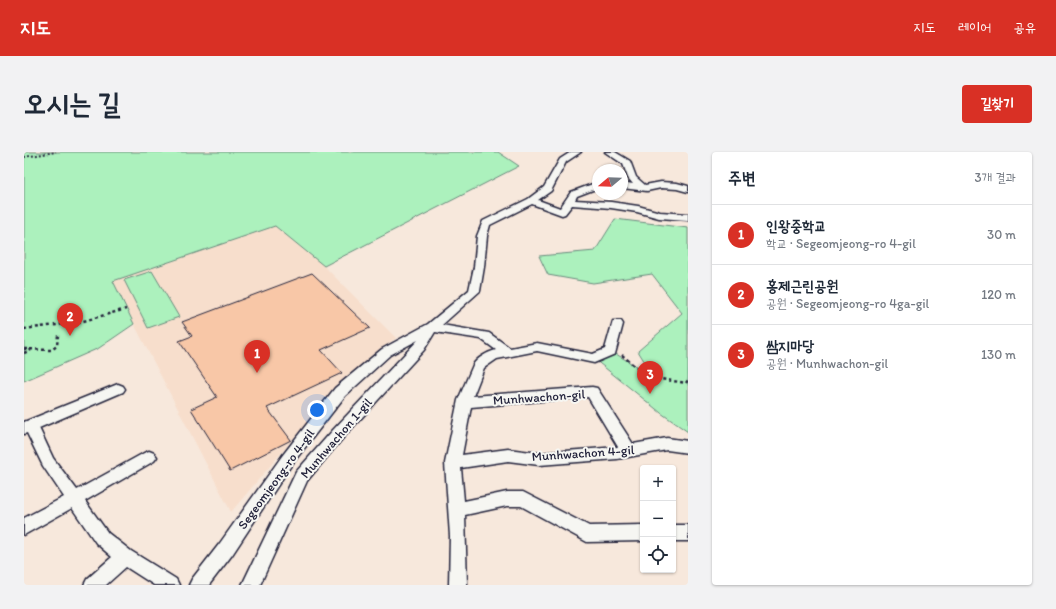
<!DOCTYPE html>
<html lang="ko">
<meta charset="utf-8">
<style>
body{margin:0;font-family:Itim,"Poor Story",sans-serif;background:#f2f2f3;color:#1f2937}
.controls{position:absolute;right:12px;bottom:12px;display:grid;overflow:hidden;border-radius:4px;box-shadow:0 1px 3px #0004}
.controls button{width:36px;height:36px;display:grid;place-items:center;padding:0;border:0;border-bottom:1px solid #e0e1e3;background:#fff;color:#1f2937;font:20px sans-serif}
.compass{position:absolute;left:568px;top:12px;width:36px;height:36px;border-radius:50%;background:#fff;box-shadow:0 1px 3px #0004;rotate:251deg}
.you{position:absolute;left:293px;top:258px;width:14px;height:14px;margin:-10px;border:3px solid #fff;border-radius:50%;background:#1a73e8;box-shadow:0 0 0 6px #1a73e833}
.badge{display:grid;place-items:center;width:26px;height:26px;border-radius:50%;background:#d93025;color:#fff;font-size:13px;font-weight:700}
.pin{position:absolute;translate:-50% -33px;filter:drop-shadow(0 1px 2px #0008)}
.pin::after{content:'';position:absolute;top:21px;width:14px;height:12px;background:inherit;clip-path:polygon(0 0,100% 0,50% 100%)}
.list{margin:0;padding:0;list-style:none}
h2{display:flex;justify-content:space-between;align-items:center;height:52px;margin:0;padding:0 16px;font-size:17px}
h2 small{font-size:13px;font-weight:400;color:#747a83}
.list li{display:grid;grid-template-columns:26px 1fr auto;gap:12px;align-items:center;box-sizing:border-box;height:60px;padding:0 16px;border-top:1px solid #e0e1e3}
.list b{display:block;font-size:15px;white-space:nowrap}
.list p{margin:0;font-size:13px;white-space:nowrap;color:#747a83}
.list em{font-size:13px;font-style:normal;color:#747a83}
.icon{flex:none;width:22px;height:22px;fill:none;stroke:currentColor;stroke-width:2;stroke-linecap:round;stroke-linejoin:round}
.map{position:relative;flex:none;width:664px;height:433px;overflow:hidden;border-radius:4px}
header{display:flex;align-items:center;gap:24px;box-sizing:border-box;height:56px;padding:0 20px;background:#d93025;color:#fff}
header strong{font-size:19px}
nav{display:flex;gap:22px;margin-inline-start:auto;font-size:14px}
.intro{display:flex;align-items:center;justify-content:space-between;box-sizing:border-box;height:96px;padding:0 24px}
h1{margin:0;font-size:28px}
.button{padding:10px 18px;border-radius:4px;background:#d93025;color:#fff;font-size:14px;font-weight:700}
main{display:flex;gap:24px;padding:0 24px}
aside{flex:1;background:#fff;border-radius:4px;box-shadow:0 1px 3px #0004}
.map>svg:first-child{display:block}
.built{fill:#f7decc}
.green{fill:#acf1bd;stroke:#678a7c}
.building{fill:#f8c7a7;stroke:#22223b}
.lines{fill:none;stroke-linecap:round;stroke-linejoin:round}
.street-casing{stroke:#22223b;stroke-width:3}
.path-far1{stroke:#22223b;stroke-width:2;stroke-dasharray:2 2;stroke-linecap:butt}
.path{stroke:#22223b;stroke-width:2.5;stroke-dasharray:3 3;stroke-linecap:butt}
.street{fill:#f6f6f2;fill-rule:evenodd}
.labels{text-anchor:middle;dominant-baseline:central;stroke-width:4;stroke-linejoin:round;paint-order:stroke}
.street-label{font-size:13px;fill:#22223b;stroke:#f6f6f2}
</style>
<header>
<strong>지도</strong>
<nav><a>지도</a><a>레이어</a><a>공유</a></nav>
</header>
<div class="intro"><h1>오시는 길</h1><a class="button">길찾기</a></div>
<main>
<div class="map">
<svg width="664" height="433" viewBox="0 0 664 433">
<rect width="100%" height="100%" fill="#f7e8dc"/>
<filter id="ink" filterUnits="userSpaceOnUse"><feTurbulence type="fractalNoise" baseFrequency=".025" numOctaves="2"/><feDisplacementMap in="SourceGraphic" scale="8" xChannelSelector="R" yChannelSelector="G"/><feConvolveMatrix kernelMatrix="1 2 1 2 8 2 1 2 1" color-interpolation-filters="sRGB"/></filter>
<g filter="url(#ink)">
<path class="built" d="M251,74L300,114L372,186L350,202L310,239L207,360L88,129Z"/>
<g class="green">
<path d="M0,0H474L495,14L300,114L251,74L89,129L110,172L75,196L0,229Z"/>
<path d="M591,67L664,76V280L637,261L570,207L587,199L630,225L614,199L658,161L628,122L569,131L524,123L515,104L571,99Z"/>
<path d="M128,119L155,165L124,176L100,128Z"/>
</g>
<path class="building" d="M288,121L346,176L297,198L318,221L243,256L267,288L206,319L167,257L193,245L155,189L168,184L158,170Z"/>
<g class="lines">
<defs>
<g id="street">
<path d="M547,0H557L542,10L527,39L514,48L536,56L547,40L574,30V36L553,44L551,48L587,50L614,54L636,60L664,62V68L635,66L613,60L587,56L548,53L541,62L538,63L508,52L466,73L463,84L460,115L456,139L418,173L465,181L486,196L513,191L569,202L581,197L589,169H597L599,172L591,202L570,211L513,199L473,207L460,216L449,244L568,235L573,236L609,292L643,286L664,289V301L643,298L593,307L515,313L484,309L437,316L440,349L483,340H499L565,374L619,373V389L563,390L497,354H483L441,363L443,433H425L426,384L421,311L434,248L449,213C453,206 464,200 472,198L457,187L411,180L400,198L319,286L283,329L236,433H218L272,320L309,278L394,188L366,203L321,244L268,312L208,403L185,433H165L168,427L196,391L258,304L311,236L358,197L404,172L445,138L450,115L453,84L459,69L504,47L520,35L536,7ZM564,245L594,295L515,301L484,297L438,303L447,255Z"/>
<path d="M581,0H591L606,9L612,25L621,33L637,30L653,31L664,34V40L653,37L637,36L623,39L598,36V30L609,32L604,26L599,12Z"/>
<path d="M94,232L99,234L101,237L99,240L15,276L29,306L53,338L120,301L125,299L130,301L133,305L130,309L61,349L84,381L107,399L152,427L155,433H130L102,415L82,433H60L63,427L88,405L72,391L48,356L0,383V366L40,345L19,314L3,281L0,282V270Z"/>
<rect x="649" y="373" width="15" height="16"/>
</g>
</defs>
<use href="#street" class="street-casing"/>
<path class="path-far1" d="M0,5L32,0"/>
<g class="path">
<path d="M0,177L56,170L102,157"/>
<path d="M0,197L27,198L33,194L34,183"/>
<path d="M0,201L7,198"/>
<path d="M598,203L613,216L630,226L662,231L664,228"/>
</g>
<use href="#street" class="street"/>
</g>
</g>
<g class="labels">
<g class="street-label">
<text transform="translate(515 245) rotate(-4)">Munhwachon-gil</text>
<text transform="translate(312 286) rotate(-49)">Munhwachon 1-gil</text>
<text transform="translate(559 301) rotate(-4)">Munhwachon 4-gil</text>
<text transform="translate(252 327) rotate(-54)">Segeomjeong-ro 4-gil</text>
</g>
</g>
</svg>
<div class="controls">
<button>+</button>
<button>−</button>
<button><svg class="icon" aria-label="locate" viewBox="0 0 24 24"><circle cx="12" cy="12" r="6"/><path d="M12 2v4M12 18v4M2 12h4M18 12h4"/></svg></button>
</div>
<svg class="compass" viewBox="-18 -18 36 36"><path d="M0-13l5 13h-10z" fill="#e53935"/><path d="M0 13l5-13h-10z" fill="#747a83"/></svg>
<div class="you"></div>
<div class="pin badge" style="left:233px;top:221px">1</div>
<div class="pin badge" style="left:46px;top:184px">2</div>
<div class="pin badge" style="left:626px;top:242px">3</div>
</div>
<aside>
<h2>주변<small>3개 결과</small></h2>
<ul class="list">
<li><span class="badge">1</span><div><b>인왕중학교</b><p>학교 · Segeomjeong-ro 4-gil</p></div><em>30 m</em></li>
<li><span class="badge">2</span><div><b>홍제근린공원</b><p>공원 · Segeomjeong-ro 4ga-gil</p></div><em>120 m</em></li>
<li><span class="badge">3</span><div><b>쌈지마당</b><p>공원 · Munhwachon-gil</p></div><em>130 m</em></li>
</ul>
</aside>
</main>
